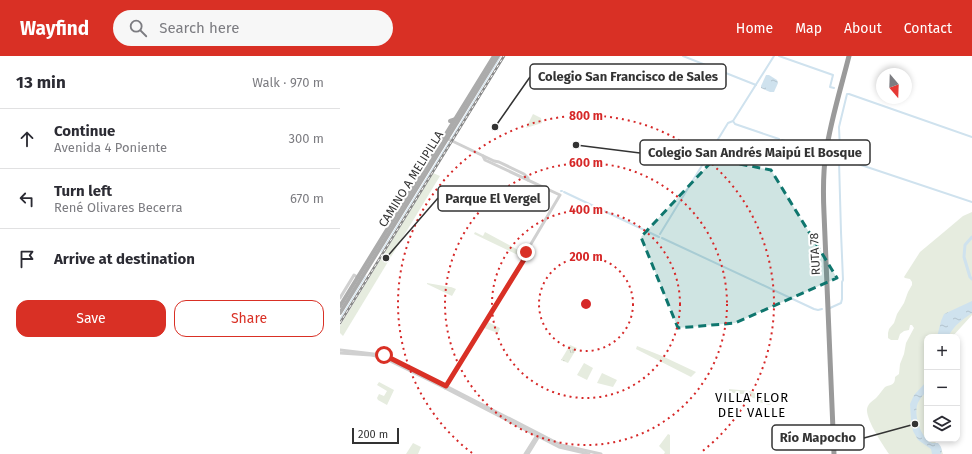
<!DOCTYPE html>
<meta charset="utf-8">
<style>
body{margin:0;font-family:"Fira Sans",sans-serif;background:#f7f7f7;color:#2b2b33}
.controls{position:absolute;right:12px;bottom:12px;display:grid;overflow:hidden;border-radius:8px;box-shadow:0 2px 6px #0003}
.controls button{width:36px;height:36px;display:grid;place-items:center;padding:0;border:0;border-bottom:1px solid #e1e1e2;background:#fff;color:#2b2b33;font:20px sans-serif}
.compass{position:absolute;left:536px;top:12px;width:36px;height:36px;border-radius:50%;background:#fff;box-shadow:0 2px 6px #0003;rotate:161deg}
.scale{position:absolute;left:12px;bottom:10px;width:47px;box-sizing:border-box;padding-left:4px;border:2px solid #333;border-top:0;font-size:11px;line-height:14px;white-space:nowrap;color:#333;-webkit-text-stroke:3px #fff;paint-order:stroke}
.stop{position:absolute;width:12px;height:12px;margin:-9px;border:3px solid #d93025;border-radius:50%;background:#fff}
.stop.end{background:#d93025;border-color:#fff;box-shadow:0 1px 4px #0008}
.list{margin:0;padding:0;list-style:none}
h2{display:flex;justify-content:space-between;align-items:center;height:52px;margin:0;padding:0 16px;font-size:17px}
h2 small{font-size:13px;font-weight:400;color:#7c7c81}
.list li{display:grid;grid-template-columns:26px 1fr auto;gap:12px;align-items:center;box-sizing:border-box;height:60px;padding:0 16px;border-top:1px solid #e1e1e2}
.list b{display:block;font-size:15px;white-space:nowrap}
.list p{margin:0;font-size:13px;white-space:nowrap;color:#7c7c81}
.list em{font-size:13px;font-style:normal;color:#7c7c81}
.actions{display:flex;gap:8px;padding:12px 16px}
.actions a{flex:1;padding:9px 0;border:1px solid #d93025;border-radius:12px;text-align:center;font-size:14px;color:#d93025}
.actions .main{background:#d93025;color:#fff}
.icon{flex:none;width:22px;height:22px;fill:none;stroke:currentColor;stroke-width:2;stroke-linecap:round;stroke-linejoin:round}
.map{position:relative;flex:none;width:632px;height:398px;overflow:hidden}
header{display:flex;align-items:center;gap:24px;box-sizing:border-box;height:56px;padding:0 20px;background:#d93025;color:#fff}
header strong{font-size:19px}
nav{display:flex;gap:22px;margin-inline-start:auto;font-size:14px}
.search{width:280px;height:36px;background:#f7f7f7;display:flex;align-items:center;gap:10px;box-sizing:border-box;padding:0 14px;border-radius:22px;color:#7c7c81;font-size:15px}
main{display:flex}
aside{flex:1;background:#fff}
.map>svg:first-child{display:block}
.grass{fill:url(#grass-tufts)}
.green{fill:#e6ecdf}
.water{fill:url(#water-ripples)}
.lines{fill:none;stroke-linecap:round;stroke-linejoin:round}
.stream{stroke:#cfe2ee;stroke-width:1}
.canal{stroke:#cfe2ee;stroke-width:2}
.river{stroke:#cfe2ee;stroke-width:3}
.tertiary{stroke:#d0d0d0;stroke-width:3}
.primary{stroke:#ababab;stroke-width:4}
.motorway{stroke:#9a9a9a;stroke-width:5}
.rail-casing{stroke:#888;stroke-width:2.5}
.rail{stroke:#fff;stroke-width:1;stroke-dasharray:3;stroke-linecap:butt}
.route{stroke:#d93025;stroke-width:5}
.marked{fill:#0f766e;fill-opacity:0.2;stroke:#0f766e;stroke-width:3;stroke-dasharray:8 5;stroke-linejoin:round}
.ring{fill:none;stroke:#d62828;stroke-width:2;stroke-dasharray:2 4}
.labels{text-anchor:middle;dominant-baseline:central;stroke-width:4;stroke-linejoin:round;paint-order:stroke}
.street-label{font-size:12px;fill:#333;stroke:#fff}
.neighbourhood-label{font-size:13px;letter-spacing:1px;fill:#000;stroke:#fff}
.centre{fill:#d62828;stroke:#fff;stroke-width:2}
.ring-label{font-size:12px;text-anchor:middle;font-weight:bold;fill:#d62828;stroke:#fff;stroke-width:4;stroke-linejoin:round;paint-order:stroke}
.leader{fill:none;stroke:#333;stroke-width:1.5}
.callout-dot{fill:#333;stroke:#fff;stroke-width:1.5}
.callout{fill:#fff;stroke:#333;stroke-width:1.5}
.callout-label{font-size:13px;text-anchor:middle;font-weight:bold;fill:#333}
</style>
<header>
<strong>Wayfind</strong>
<div class="search"><svg class="icon" aria-label="search" viewBox="0 0 24 24"><circle cx="10" cy="10" r="6"/><path d="M15 15l6 6"/></svg>Search here</div>
<nav><a>Home</a><a>Map</a><a>About</a><a>Contact</a></nav>
</header>
<main>
<aside>
<h2>13 min<small>Walk · 970 m</small></h2>
<ul class="list">
<li><svg class="icon" aria-label="ahead" viewBox="0 0 24 24"><path d="M12 20V5M6 11l6-6 6 6"/></svg><div><b>Continue</b><p>Avenida 4 Poniente</p></div><em>300 m</em></li>
<li><svg class="icon" aria-label="left" viewBox="0 0 24 24"><path d="M17 20v-9H6M10 6l-5 5 5 5"/></svg><div><b>Turn left</b><p>René Olivares Becerra</p></div><em>670 m</em></li>
<li><svg class="icon" aria-label="arrive" viewBox="0 0 24 24"><path d="M6 21V4h12l-3 4 3 4H6"/></svg><div><b>Arrive at destination</b></div></li>
</ul>
<div class="actions"><a class="main">Save</a><a>Share</a></div>
</aside>
<div class="map">
<svg width="632" height="398" viewBox="0 0 632 398">
<defs>
<pattern id="grass-tufts" width="24" height="20" patternUnits="userSpaceOnUse"><rect width="24" height="20" fill="#e6ecdf"/><path d="M3 7l-1-3M5 7V3M7 7l1-3M15 17l-1-3M17 17v-4M19 17l1-3" fill="none" stroke="#c6cbc0"/></pattern>
<pattern id="water-ripples" width="26" height="14" patternUnits="userSpaceOnUse"><rect width="26" height="14" fill="#cfe2ee"/><path d="M2 4q2-2 4 0t4 0M15 11q2-2 4 0t4 0" fill="none" stroke="#b2c2cd"/></pattern>
</defs>
<rect width="100%" height="100%" fill="#fff"/>
<path class="grass" d="M230,289L237,292L228,307L221,304Z"/>
<g class="green">
<path d="M193,58L201,62L202,67L186,72Z"/>
<path d="M93,117L100,120L3,280L0,277V270Z"/>
<path d="M632,156V259L612,281H587V383L591,386H595L600,390L603,398H549C543,389 526,364 527,353C528,347 533,345 537,341C540,338 542,334 545,331C551,328 555,330 555,321L559,318L560,308L564,298L566,287L574,272L572,269H570L569,274L564,275L560,278L558,284H551L548,282V277L549,273L554,267L557,258L564,247L568,236L572,229V226L570,223L565,222L564,221L580,196L604,176L623,160Z"/>
<path d="M135,176L143,180L145,176L184,197L182,201L134,178Z"/>
<path d="M87,227L110,231H111L116,233L112,240L87,228Z"/>
<path d="M148,266L160,272L158,277L144,272Z"/>
<path d="M297,290L322,300L356,316L351,321L296,293Z"/>
<path d="M244,307L253,312L247,324L237,319Z"/>
<path d="M262,317L277,324L273,331L257,327Z"/>
<path d="M39,326L54,334L47,349L38,344L37,342L39,338L44,340L47,335L37,329Z"/>
<path d="M389,333L410,335L431,345V348L429,349L419,346V343L413,342L408,339L405,338H398L389,336Z"/>
<path d="M328,378L330,379V398H324L325,396L319,390Z"/>
<path d="M73,387L81,391L78,398H66Z"/>
</g>
<g class="water">
<path d="M426,19H429L437,24L438,27L434,36H430L421,32V30Z"/>
<path d="M632,245V257C621,265 615,268 608,281H597L601,265L604,258Z"/>
<path d="M587,325V335C584,338 581,341 579,345C572,355 580,382 592,387C594,387 596,387 598,387C601,390 603,394 601,398H592L591,393L578,384L573,375L571,364L570,348L574,339Z"/>
</g>
<g class="lines">
<g class="stream">
<path d="M111,83L161,0"/>
<path d="M41,196L109,86"/>
<path d="M0,263L26,220"/>
</g>
<g class="canal">
<path d="M343,0L416,29"/>
<path d="M439,0L493,19L490,31L494,32"/>
<path d="M393,65L395,68L439,83"/>
<path d="M442,84L479,96"/>
<path d="M500,95L499,71L507,38H509L632,81"/>
<path d="M488,98H495L499,96"/>
<path d="M499,102H501"/>
<path d="M503,103L632,146"/>
<path d="M221,135H222"/>
<path d="M224,136L319,181"/>
<path d="M320,178L388,67L393,65L434,0"/>
<path d="M322,182L474,253L478,254L482,253"/>
<path d="M490,252L501,247L502,243V226L503,224L501,176L499,105"/>
</g>
<path class="river" d="M632,181L625,189L624,201L630,221L632,223"/>
<g class="tertiary">
<path d="M108,83L154,105L159,106L184,118L188,122V124"/>
<path d="M0,242L14,219L19,222"/>
<path d="M0,294L42,299L106,330L221,389L261,398"/>
<path d="M0,297L31,299L42,301L107,333L219,391L249,398"/>
<path d="M105,332L178,214L185,202V198L220,139L145,104L143,100"/>
<path d="M185,398L197,379"/>
<path d="M188,398L199,380"/>
</g>
<g class="primary">
<path d="M110,65L116,63"/>
<path d="M0,250L154,0"/>
<path d="M0,257L158,0"/>
</g>
<path class="motorway" d="M494,398L484,157C483,136 483,116 486,96C491,63 501,32 509,0"/>
<defs>
<path id="rail" d="M0,267L164,0"/>
</defs>
<use href="#rail" class="rail-casing"/>
<use href="#rail" class="rail"/>
</g>
<g class="lines">
<path class="route" d="M44,299L106,330L185,202V198L186,196"/>
</g>
<path class="marked" d="M374,103L431,114L497,222L395,267L338,272L301,181Z"/>
<g class="ring">
<circle cx="246" cy="248" r="47"/>
<circle cx="246" cy="248" r="94"/>
<circle cx="246" cy="248" r="141"/>
<path d="M132 397A188 188 0 1 1 360 397"/>
</g>
<g class="labels">
<g class="street-label">
<text transform="translate(71 123) rotate(-58)">CAMINO A MELIPILLA</text>
<text transform="translate(475 198) rotate(-93)">RUTA 78</text>
</g>
<g class="neighbourhood-label">
<text x="412" y="341">VILLA FLOR<tspan x="412" dy="15">DEL VALLE</tspan></text>
</g>
</g>
<circle cx="246" cy="248" r="6" class="centre"/>
<g class="ring-label">
<text x="246" y="64">800 m</text>
<text x="246" y="111">600 m</text>
<text x="246" y="158">400 m</text>
<text x="246" y="205">200 m</text>
</g>
<path class="leader" d="M155 71L190 21M236 89L300 97M46 202L98 142M575 368L524 382"/>
<g class="callout-dot">
<circle cx="155" cy="71" r="4"/>
<circle cx="236" cy="89" r="4"/>
<circle cx="46" cy="202" r="4"/>
<circle cx="575" cy="368" r="4"/>
</g>
<g class="callout">
<rect x="190" y="8" width="196" height="25" rx="4"/>
<rect x="300" y="84" width="230" height="25" rx="4"/>
<rect x="98" y="130" width="111" height="25" rx="4"/>
<rect x="432" y="369" width="92" height="25" rx="4"/>
</g>
<g class="callout-label">
<text x="288" y="25">Colegio San Francisco de Sales</text>
<text x="415" y="101">Colegio San Andrés Maipú El Bosque</text>
<text x="153" y="147">Parque El Vergel</text>
<text x="478" y="386">Río Mapocho</text>
</g>
</svg>
<div class="controls">
<button>+</button>
<button>−</button>
<button><svg class="icon" aria-label="layers" viewBox="0 0 24 24"><path d="M12 4l9 5-9 5-9-5zM3 14l9 5 9-5"/></svg></button>
</div>
<svg class="compass" viewBox="-18 -18 36 36"><path d="M0-13l5 13h-10z" fill="#e53935"/><path d="M0 13l5-13h-10z" fill="#7c7c81"/></svg>
<div class="scale">200 m</div>
<div class="stop" style="left:44px;top:299px"></div>
<div class="stop end" style="left:186px;top:196px"></div>
</div>
</main>
